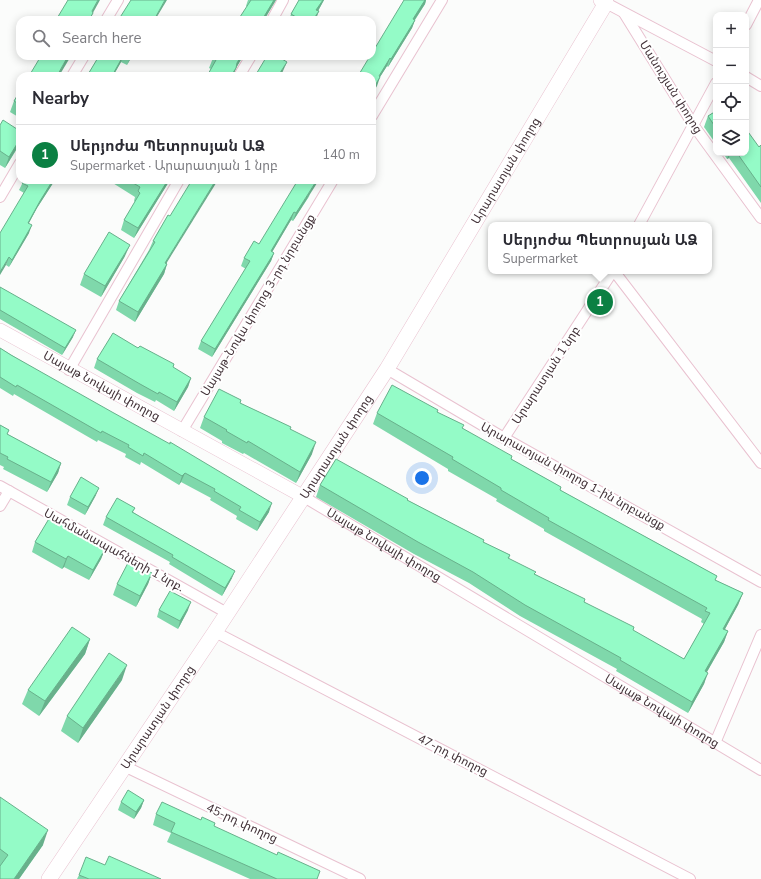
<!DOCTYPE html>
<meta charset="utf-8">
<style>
body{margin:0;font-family:"Nunito Sans","Noto Sans Armenian",sans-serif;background:#f2f2f3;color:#2b2b33}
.controls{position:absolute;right:12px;top:12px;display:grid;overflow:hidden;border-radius:8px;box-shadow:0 2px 10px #0003}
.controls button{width:36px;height:36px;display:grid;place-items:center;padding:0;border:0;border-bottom:1px solid #e1e1e2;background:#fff;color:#2b2b33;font:20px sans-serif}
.you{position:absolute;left:422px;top:478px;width:14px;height:14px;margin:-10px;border:3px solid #fff;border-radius:50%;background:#1a73e8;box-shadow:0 0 0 6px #1a73e833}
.badge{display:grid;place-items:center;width:26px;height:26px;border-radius:50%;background:#0b8043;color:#fff;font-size:13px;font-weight:700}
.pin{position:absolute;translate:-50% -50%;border:2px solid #fff;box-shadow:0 1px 4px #0006}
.popup{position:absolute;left:488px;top:222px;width:224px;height:52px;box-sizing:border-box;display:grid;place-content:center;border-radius:8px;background:#fff;filter:drop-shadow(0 1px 3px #0005);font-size:13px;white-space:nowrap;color:#7c7c81}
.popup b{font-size:15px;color:#2b2b33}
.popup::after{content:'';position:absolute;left:50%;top:100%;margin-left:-8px;border:8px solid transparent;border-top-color:#fff}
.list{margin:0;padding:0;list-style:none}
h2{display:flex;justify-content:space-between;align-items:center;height:52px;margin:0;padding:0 16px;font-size:17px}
h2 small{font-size:13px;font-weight:400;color:#7c7c81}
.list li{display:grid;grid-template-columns:26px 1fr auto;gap:12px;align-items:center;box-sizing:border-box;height:60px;padding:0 16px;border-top:1px solid #e1e1e2}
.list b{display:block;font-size:15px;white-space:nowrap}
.list p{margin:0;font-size:13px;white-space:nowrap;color:#7c7c81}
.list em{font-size:13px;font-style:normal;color:#7c7c81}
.icon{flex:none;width:22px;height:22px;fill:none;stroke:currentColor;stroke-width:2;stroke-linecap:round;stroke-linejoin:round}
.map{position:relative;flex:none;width:761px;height:879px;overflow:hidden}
.search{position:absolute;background:#fff;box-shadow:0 2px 10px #0003;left:16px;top:16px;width:360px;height:44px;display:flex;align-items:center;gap:10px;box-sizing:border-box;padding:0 14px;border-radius:12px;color:#7c7c81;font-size:15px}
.panel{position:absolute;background:#fff;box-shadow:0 2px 10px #0003;left:16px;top:72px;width:360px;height:112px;border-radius:12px}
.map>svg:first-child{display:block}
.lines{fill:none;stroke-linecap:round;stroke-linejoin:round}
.minor-casing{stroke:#e9c2d0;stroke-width:12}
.tertiary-casing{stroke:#e9c2d0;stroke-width:14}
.secondary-casing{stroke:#e9c2d0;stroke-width:16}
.minor{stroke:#fff;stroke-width:10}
.tertiary{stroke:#fff;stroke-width:13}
.secondary{stroke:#fff;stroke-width:15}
.wall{fill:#7fd8ab}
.shaded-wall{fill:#68b08b}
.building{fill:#94fbc7;stroke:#68b08b}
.labels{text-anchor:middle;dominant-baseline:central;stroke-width:4;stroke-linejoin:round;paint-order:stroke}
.street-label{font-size:12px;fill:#433339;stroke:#fff}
</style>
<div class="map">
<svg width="761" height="879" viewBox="0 0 761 879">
<rect width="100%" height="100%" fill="#fbfcfb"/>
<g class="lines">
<defs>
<g id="minor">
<path d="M606,3L716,61"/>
<path d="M624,13L694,126L761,218"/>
<path d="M106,20L118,0"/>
<path d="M272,20L283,0"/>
<path d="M746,25L759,0"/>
<path d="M72,76L84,56"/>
<path d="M239,76L251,56"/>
<path d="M746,77L761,86"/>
<path d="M372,116L442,0"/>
<path d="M0,197L20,163"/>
<path d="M639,225L716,83"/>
<path d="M614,271L761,463"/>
<path d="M387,369L504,438L761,582"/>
<path d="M69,370L179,180"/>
<path d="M182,431L333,180"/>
<path d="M504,438L613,271"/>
<path d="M0,486L227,613"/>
<path id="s1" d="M304,497L761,770"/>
<path d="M0,506L9,491"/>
<path d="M215,632L690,879"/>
<path d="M715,743L761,635"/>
<path d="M124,766L360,879"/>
</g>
<g id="tertiary">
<path id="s2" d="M0,330L304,497"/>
</g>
<g id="secondary">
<path id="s3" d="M49,879L215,632L387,369L606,3L601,0"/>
</g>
</defs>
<use href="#minor" class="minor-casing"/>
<use href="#tertiary" class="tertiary-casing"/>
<use href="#secondary" class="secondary-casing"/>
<use href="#minor" class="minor"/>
<use href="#tertiary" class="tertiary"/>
<use href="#secondary" class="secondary"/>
</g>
<g class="wall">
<path d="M248,0H276L264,20L246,6Z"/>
<path d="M299,0H324L318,11L315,20H289L291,14Z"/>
<path d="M404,0H426L425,4L415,20L412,28L388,67L387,66L380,77L377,86Z"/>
<path d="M99,56H132L127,65L121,62L113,76H87Z"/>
<path d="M243,56L236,68L233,76H207L211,69L209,68L213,58Z"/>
<path d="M20,91V118L10,112L14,101Z"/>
<path d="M716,111V144L704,127L708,116Z"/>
<path d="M0,125L20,131V144L5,168L0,165Z"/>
<path d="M761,145V203L729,158L727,159L723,153H746Z"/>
<path d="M24,180H55L37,208L29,223V233L9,267L6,265L24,193L19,190Z"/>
<path d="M108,180H170L134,238L121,230L124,220L135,202L134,201L135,197Z"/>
<path d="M310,195L293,221L291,220L272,252L274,253L271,261L212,357L198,349L201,341L246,269L241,266L244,258Z"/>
<path d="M168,215L167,264L164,274L135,322L116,310L119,301L149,250L153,241Z"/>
<path d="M125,256L101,297L80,285L84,274Z"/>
<path d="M0,287L73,337L62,355L0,319Z"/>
<path d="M0,348L269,512L257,531L236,519L237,516L210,500L211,498L181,482L179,485L141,462L140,465L125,457L126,454L98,440L97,442L14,394L13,396L0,388Z"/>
<path d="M138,348L173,368L191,378L188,387L174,411L156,400L155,402L137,393L94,368L97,359Z"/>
<path d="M240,403L290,429L312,454L296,483L244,453L243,454L222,443V441L200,428L204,417Z"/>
<path d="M438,410L437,412L511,459L561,487L560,490L717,576L715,580L743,593L738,605L725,629L728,631L724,642L707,672L704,684L688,713L616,671L617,669L520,616L469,583L414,554L316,497L320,485L407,500L484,540L483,542L510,555L509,559L535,574L584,602L633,631L684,659L704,624L701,622L702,619L544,531V529L496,501L497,499L448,471V469L373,424L377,413Z"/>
<path d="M0,425L9,430L7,434L61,463L58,473L47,492L3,469L4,467L0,465Z"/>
<path d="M96,495L85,515L67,505L70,497Z"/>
<path d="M135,508L133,512L232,578L222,596L169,564L170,562L103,525L106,517Z"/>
<path d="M35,542L105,549L101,559L89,580L64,567L62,569L32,552Z"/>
<path d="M152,573L148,584L136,607L113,595L117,584Z"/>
<path d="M159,610H188L178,629L157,617Z"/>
<path d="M90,639L85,654L39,716L22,704L28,690Z"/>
<path d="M122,680L78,743L61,731L67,716Z"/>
<path d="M0,797L43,845L19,879H0Z"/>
<path d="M144,800L141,808L134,819L118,810L121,802Z"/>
<path d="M156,814L201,820L214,827L318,879H250L167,842L171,833L153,825Z"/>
<path d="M105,865L161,879H77L79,875Z"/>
</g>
<g class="shaded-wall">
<path d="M98,0H100L89,20L92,11Z"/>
<path d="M165,0H167L155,20H154Z"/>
<path d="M274,0H276L264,20H262Z"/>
<path d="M323,0H324L314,18L316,10Z"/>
<path d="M425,0H426L425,4L410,27L413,19Z"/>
<path d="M319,11L316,19L315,20H313Z"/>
<path d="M415,20L412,28L388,67L391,59Z"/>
<path d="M68,56H71L59,76H57Z"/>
<path d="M123,56L121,62L113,76H112Z"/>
<path d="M131,56H132L127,65L130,58Z"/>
<path d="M241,56H243L235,70L236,68L233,76H231L237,63Z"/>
<path d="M284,56H286L279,69L282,59Z"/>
<path d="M390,58L387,66L380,77L377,86L372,94V91L379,76Z"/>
<path d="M287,62L283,71L281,76H278Z"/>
<path d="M20,139V143L5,168L9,157Z"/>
<path d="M729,153H730L729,158L727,159Z"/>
<path d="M53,180H55L37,208L25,230L28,223L40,201Z"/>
<path d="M168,180H170L134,238L138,228Z"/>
<path d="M216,180H218L161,272L165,263Z"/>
<path d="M317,180H319L293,221L296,213Z"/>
<path d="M294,212L291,220L268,259L271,251Z"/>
<path d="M32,225L29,233L9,267L12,260Z"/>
<path d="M130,245L125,256L101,297L105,286Z"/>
<path d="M274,253L271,261L212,357L215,349Z"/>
<path d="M9,257L6,265L0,275V272Z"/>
<path d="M167,264L164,274L135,322L138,312Z"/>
<path d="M76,330L73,337L62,355L65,348Z"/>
<path d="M191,378L188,387L174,411L177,402Z"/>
<path d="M316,442L312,454L296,483L300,472Z"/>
<path d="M61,463L58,473L47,492L51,482Z"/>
<path d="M185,473L181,482L179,485L182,476Z"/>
<path d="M99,488L96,495L85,515L88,507Z"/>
<path d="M272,503L269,512L257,531L260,522Z"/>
<path d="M105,549L101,559L89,580L93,570Z"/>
<path d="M68,556L64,567L62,569L66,559Z"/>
<path d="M235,571L232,578L222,596L225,588Z"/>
<path d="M152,573L148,584L136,607L140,596Z"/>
<path d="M743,593L738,605L719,640L723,629Z"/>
<path d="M191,602L188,610L178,629L180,621Z"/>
<path d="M728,631L724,642L701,682L705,671Z"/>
<path d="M90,639L85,654L39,716L45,701Z"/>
<path d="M127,665L122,680L78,743L83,728Z"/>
<path d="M708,673L704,684L688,713L692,702Z"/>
<path d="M144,800L141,808L134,819L136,812Z"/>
<path d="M48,830L43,845L19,879H14Z"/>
</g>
<g class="building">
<path d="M68,0H98L92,11L93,13L89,20H56Z"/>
<path d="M131,0H165L154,20H121L119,19Z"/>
<path d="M251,0H274L262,20H238Z"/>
<path d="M299,0H323L316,10L319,11L313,20H301L291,14Z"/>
<path d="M404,0H425L413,19L415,20L391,59L390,58L379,76L380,77L372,91V76H358L370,56H372V53Z"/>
<path d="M41,56H68L57,76H29Z"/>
<path d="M99,56H123L112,76H87Z"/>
<path d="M214,56H241L237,63L236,68L231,76H207L216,60L213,58Z"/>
<path d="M267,56H284L282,59L287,62L278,76H255Z"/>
<path d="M20,91V105L14,101Z"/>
<path d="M716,111V128L708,116Z"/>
<path d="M3,120L20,131V139L9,157L0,151V125Z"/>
<path d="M746,129L759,147L761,145V187L737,153H746Z"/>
<path d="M24,180H53L40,201L28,223L32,225L12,260L9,257L0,272V233L28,186L22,183Z"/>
<path d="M128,180H168L138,228L124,220L140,193L138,191L140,187Z"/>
<path d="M192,180H216L165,263L167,264L138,312L119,301L155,242L153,241L168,215L170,216Z"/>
<path d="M298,180H317L296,213L294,212L271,251L274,253L215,349L201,341L250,261L244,258L254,241L259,244Z"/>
<path d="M109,232L130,245L105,286L84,274Z"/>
<path d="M0,287L76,330L65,348L0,310Z"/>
<path d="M113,333L138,348L140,346L174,364L173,367L191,378L177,402L159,392L158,394L140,384L97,359Z"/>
<path d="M0,348L11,355L112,412L170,444V442L272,503L260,522L239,510L241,507L214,491L215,489L185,473L182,476L144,453L143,456L128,447L129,445L102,431L101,433L17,385L16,387L0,377Z"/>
<path d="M392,385L438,410L437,412L464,425L462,428L512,456L511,459L561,487L560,490L717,576L715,580L743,593L723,629L728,631L705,671L708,673L692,702L620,660L621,658L525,605L473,572L418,542L320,485L336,459L408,499L407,500L484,540L483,542L510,555L508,558L536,572L534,574L585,599L584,602L634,627L633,630L684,659L710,613L705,611L707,608L548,520L549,518L501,490V488L452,459L453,457L377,413Z"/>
<path d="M219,389L241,400L240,403L291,427L290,429L316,442L300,472L248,441L247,443L226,431L227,430L204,417Z"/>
<path d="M0,425L9,430L7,434L61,463L51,482L7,459L8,457L0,453Z"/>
<path d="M81,477L99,488L88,507L70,497Z"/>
<path d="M117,498L135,508L132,512L235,571L225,588L172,557L173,555L106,517Z"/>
<path d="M50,517L105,549L93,570L68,556L66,559L35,542Z"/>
<path d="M129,561L152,573L140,596L117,584Z"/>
<path d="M170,591L191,602L180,621L159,610Z"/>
<path d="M72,627L90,639L45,701L28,690Z"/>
<path d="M109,653L127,665L83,728L67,716Z"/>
<path d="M128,790L144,800L136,812L121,802Z"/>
<path d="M0,797L48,830L14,879H0V866L8,855L0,849Z"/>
<path d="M162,802L201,820L202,817L215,823L214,826L277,855L278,852L320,871L317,879H277L171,832L175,823L156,814Z"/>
<path d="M109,856L161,879H89L79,875L86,857L105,865Z"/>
</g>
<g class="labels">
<g class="street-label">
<text transform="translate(671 87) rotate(58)">Մանուշյան փողոց</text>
<text stroke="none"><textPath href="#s3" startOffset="843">Արարատյան փողոց</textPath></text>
<text transform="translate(258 305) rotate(-59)">Սայաթ-Նովա փողոց 3-րդ նրբանցք</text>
<text transform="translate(546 375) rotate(-57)">Արարատյան 1 նրբ</text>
<text stroke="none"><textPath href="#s2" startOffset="116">Սայաթ Նովայի փողոց</textPath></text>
<text stroke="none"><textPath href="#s3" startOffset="519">Արարատյան փողոց</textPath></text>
<text transform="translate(573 476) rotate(29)">Արարատյան փողոց 1-ին նրբանցք</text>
<text stroke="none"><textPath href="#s1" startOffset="93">Սայաթ Նովայի փողոց</textPath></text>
<text transform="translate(114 550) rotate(29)">Սահմանապահների 1 նրբ.</text>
<text stroke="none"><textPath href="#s1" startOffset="417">Սայաթ Նովայի փողոց</textPath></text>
<text stroke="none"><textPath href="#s3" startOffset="195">Արարատյան փողոց</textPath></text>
<text transform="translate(453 755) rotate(27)">47-րդ փողոց</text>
<text transform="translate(242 823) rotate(25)">45-րդ փողոց</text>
</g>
</g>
</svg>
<div class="controls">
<button>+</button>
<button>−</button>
<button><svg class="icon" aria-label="locate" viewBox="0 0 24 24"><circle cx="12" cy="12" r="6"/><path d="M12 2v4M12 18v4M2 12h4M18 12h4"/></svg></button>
<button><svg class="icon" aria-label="layers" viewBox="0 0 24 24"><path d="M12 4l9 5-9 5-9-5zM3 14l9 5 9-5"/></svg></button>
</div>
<div class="you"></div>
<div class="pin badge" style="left:600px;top:302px">1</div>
<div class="popup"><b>Սերյոժա Պետրոսյան ԱՁ</b>Supermarket</div>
<div class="search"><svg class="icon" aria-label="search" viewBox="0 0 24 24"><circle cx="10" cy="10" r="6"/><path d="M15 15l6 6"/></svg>Search here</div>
<section class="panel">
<h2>Nearby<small></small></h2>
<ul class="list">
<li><span class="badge">1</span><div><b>Սերյոժա Պետրոսյան ԱՁ</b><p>Supermarket · Արարատյան 1 նրբ</p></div><em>140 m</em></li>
</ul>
</section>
</div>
